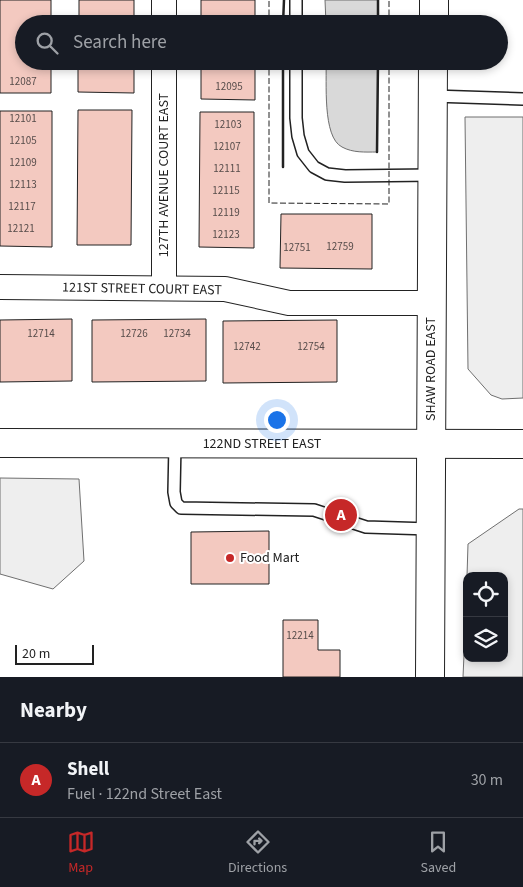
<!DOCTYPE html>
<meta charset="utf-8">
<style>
body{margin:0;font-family:"Source Sans 3",sans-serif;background:#242831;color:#f1f3f6}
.controls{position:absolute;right:15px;bottom:15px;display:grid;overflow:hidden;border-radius:10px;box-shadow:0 2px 8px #0003}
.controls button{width:45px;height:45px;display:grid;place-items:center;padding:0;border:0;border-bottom:1px solid #363941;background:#171b24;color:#f1f3f6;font:25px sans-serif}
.scale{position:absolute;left:15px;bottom:12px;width:79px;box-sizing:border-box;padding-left:5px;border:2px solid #222;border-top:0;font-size:14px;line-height:18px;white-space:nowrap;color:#222;-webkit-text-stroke:4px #fff;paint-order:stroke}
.you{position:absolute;left:276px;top:419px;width:18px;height:18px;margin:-12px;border:4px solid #fff;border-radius:50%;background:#1a73e8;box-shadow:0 0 0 8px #1a73e833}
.badge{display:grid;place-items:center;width:32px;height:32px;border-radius:50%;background:#c62828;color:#fff;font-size:16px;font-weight:700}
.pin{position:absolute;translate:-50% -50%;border:2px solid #fff;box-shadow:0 1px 5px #0006}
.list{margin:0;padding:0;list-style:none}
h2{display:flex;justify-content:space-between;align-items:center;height:65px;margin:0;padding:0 20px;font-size:21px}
h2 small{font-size:16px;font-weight:400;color:#9ea1a6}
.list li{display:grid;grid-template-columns:32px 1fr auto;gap:15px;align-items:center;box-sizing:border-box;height:75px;padding:0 20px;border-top:1px solid #363941}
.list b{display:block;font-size:19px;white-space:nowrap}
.list p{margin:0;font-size:16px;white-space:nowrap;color:#9ea1a6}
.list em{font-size:16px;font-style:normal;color:#9ea1a6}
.icon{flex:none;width:28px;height:28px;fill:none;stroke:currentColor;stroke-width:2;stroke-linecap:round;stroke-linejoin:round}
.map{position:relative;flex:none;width:523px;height:677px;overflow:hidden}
.search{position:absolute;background:#171b24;box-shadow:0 2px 8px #0003;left:15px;right:15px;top:15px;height:55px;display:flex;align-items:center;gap:12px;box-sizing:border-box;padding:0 18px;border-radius:28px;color:#9ea1a6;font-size:19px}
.sheet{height:140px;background:#171b24}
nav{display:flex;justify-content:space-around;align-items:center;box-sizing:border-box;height:70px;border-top:1px solid #363941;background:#171b24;font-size:14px;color:#9ea1a6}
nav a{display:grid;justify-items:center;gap:2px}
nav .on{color:#c62828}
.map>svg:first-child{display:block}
.green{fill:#eee;stroke:#6f6f6f}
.water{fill:#d9d9d9;stroke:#6f6f6f}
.building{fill:#f3c9c0;stroke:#222}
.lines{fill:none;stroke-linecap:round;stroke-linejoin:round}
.lane-casing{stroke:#222;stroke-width:14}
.street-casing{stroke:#222;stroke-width:26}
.secondary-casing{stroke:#222;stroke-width:30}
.lane{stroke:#fff;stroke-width:11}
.street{stroke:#fff;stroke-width:24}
.secondary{stroke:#fff;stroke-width:28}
.fence{stroke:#222;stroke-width:1;stroke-dasharray:6 2.5;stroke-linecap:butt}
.wall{stroke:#222;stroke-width:2.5}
.poi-dot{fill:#c62828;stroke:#fff;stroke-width:2}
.labels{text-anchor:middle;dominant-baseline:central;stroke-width:4;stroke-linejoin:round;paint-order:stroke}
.number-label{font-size:11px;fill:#564c4a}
.street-label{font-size:14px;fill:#222;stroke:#fff}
.poi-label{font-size:14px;fill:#222;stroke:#fff;text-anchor:start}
</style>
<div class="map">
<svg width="523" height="677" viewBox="0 0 523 677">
<rect width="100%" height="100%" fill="#fff"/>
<g class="green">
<path d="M465,117H523V398L502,399L491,395L468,369Z"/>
<path d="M0,478L79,479L84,561L53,589L0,574Z"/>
<path d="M519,509H523V677H463L467,587V658H504V576H467L468,544Z"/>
</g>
<g class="water">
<path d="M325,0H378V24H326Z"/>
<path d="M326,61H378L377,152C365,152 353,153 342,147C322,137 327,81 326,61Z"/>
</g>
<g class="building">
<path d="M0,0H51V24H24V61H51V93H0Z"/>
<rect x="79" y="0" width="55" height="24"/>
<rect x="201" y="0" width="54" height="24"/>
<path d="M78,61H134V93L78,92Z"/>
<path d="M201,61H255V100L201,99Z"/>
<path d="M78,110H132L131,245H77Z"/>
<path d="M0,111H52V247L0,246Z"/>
<path d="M200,112H254V248L199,247Z"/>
<path d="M281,214H372V269L280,268Z"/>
<path d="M72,319V381L0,382V320Z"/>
<path d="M206,319V381L92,382V320Z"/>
<path d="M337,320V382L223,383V321Z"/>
<path d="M269,531V584H191V532Z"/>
<path d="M283,620H318V650H340V677H283Z"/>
</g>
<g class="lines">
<defs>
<g id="lane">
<path d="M296,0V24"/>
<path d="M296,61V118L298,136L303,153L314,167L327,174L345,176L433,175"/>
<path d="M433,96L523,99"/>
<path d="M175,444L174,492L176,503L181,508L314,510L366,527L430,529"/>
</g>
<g id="street">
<path d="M164,0V24"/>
<path d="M164,61V288"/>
<path d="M0,287L225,289L289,303H432"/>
</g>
<g id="secondary">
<path d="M434,24V0"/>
<path d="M0,443L523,444"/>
<path d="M430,677L433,61"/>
</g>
</defs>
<use href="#lane" class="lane-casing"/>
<use href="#street" class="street-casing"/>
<use href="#secondary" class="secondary-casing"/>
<use href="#lane" class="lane"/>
<use href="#street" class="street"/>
<use href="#secondary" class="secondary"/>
<g class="fence">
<path d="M269,24V0"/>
<path d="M389,24V0"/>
<path d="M269,61V203L389,204V61"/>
</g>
<g class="wall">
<path d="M283,24L284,0"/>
<path d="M378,24V0"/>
<path d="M377,152L378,61"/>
<path d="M283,167V61"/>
</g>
</g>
<circle class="poi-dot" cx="230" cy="558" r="5"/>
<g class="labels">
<g class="number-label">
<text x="23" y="81">12087</text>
<text x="229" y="86">12095</text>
<text x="23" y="118">12101</text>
<text x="228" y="124">12103</text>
<text x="23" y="140">12105</text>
<text x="227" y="146">12107</text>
<text x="23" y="162">12109</text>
<text x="227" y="168">12111</text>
<text x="23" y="184">12113</text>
<text x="226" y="190">12115</text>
<text x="22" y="206">12117</text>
<text x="226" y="212">12119</text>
<text x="21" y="228">12121</text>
<text x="226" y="234">12123</text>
<text x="340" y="246">12759</text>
<text x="297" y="247">12751</text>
<text x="41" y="333">12714</text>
<text x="134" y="333">12726</text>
<text x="177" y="333">12734</text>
<text x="247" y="346">12742</text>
<text x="311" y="346">12754</text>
<text x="300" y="635">12214</text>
</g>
<g class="street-label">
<text transform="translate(164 175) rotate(-90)">127TH AVENUE COURT EAST</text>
<text transform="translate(142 289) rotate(1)">121ST STREET COURT EAST</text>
<text transform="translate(431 369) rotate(-90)">SHAW ROAD EAST</text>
<text x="262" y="444">122ND STREET EAST</text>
</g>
<g class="poi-label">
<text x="240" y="558">Food Mart</text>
</g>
</g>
</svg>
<div class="controls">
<button><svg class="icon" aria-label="locate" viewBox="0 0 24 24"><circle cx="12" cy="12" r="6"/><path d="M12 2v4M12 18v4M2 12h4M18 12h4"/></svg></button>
<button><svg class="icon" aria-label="layers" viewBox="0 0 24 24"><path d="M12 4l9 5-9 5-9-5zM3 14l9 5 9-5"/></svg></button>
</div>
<div class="scale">20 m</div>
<div class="you"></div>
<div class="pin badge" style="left:341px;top:515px">A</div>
<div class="search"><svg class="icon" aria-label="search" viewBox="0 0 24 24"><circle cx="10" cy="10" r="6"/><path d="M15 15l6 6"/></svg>Search here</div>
</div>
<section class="sheet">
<h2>Nearby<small></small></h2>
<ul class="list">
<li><span class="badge">A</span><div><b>Shell</b><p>Fuel · 122nd Street East</p></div><em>30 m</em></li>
</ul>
</section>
<nav>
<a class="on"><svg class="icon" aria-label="map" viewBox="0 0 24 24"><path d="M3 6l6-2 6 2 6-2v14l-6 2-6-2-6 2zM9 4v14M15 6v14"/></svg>Map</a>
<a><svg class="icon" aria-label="directions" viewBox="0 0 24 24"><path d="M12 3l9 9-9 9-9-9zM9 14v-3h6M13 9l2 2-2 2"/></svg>Directions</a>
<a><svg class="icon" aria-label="saved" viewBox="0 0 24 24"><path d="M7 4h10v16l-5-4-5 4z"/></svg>Saved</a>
</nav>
